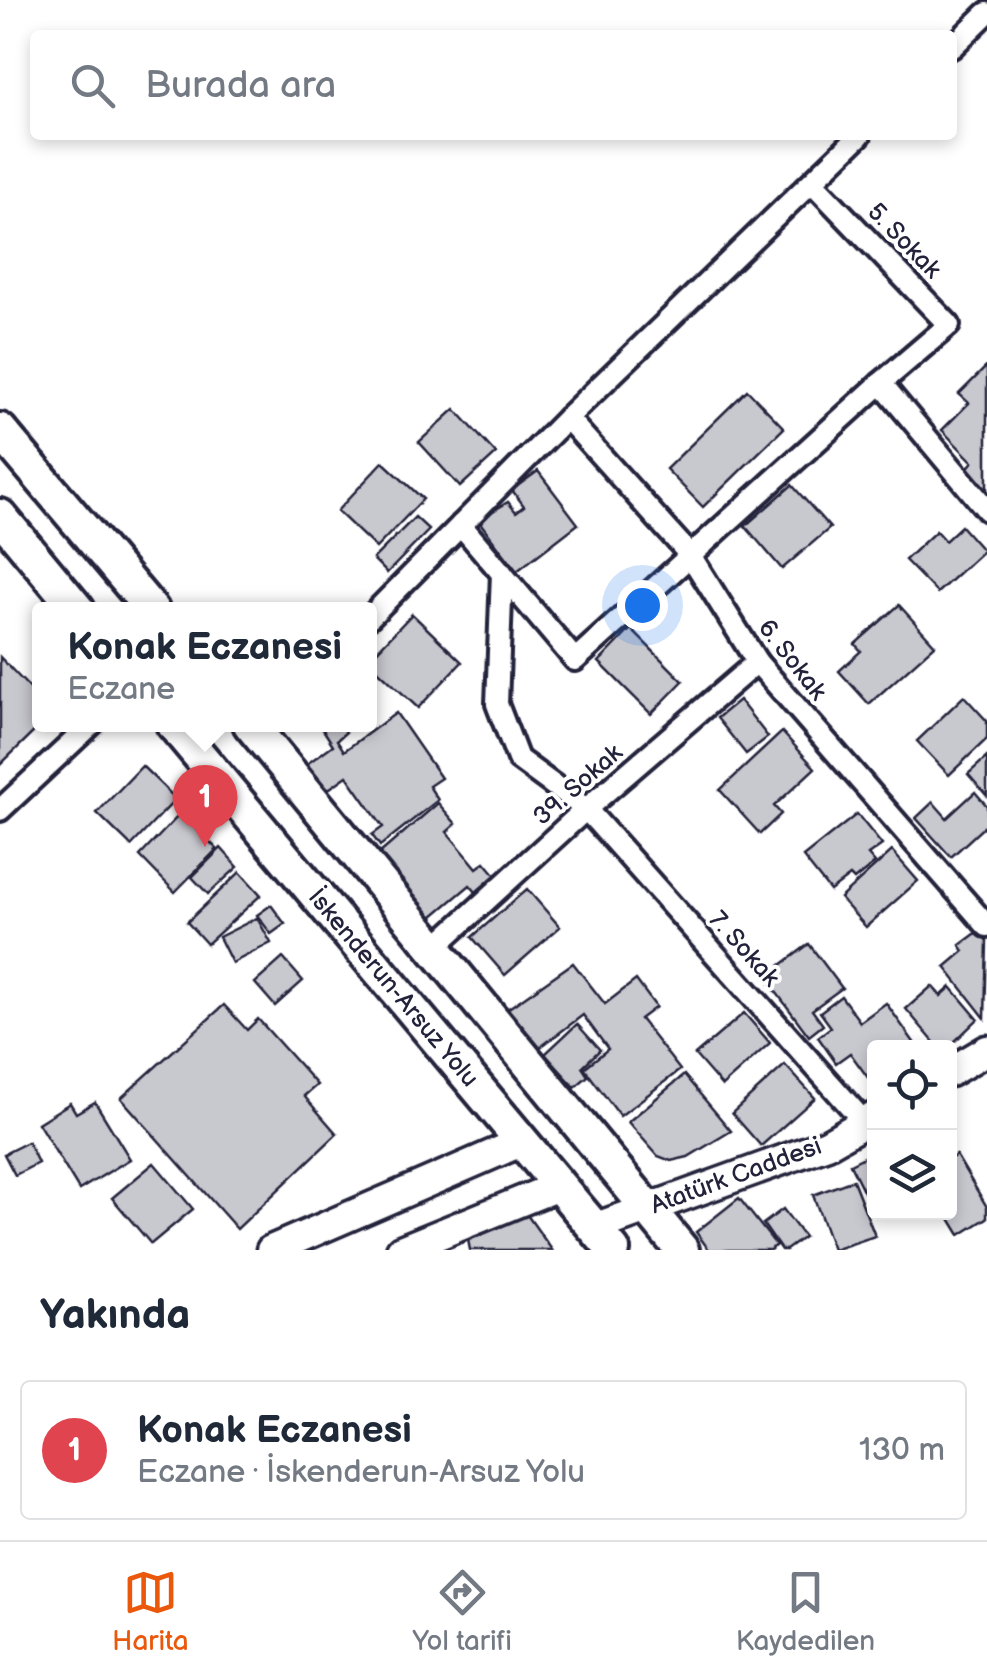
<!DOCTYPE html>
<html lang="tr">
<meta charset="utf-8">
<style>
body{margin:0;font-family:"Balsamiq Sans",sans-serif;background:#f6f6f7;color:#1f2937}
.controls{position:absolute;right:30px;bottom:30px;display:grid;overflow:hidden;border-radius:10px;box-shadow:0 5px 15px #0003}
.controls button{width:90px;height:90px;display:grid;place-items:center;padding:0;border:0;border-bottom:2px solid #e0e1e3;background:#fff;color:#1f2937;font:50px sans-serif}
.you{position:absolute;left:642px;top:605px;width:35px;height:35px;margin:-25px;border:8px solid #fff;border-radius:50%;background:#1a73e8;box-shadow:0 0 0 15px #1a73e833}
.badge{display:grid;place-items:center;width:65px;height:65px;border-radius:50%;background:#ea580c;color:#fff;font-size:32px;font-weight:700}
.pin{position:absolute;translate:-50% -82px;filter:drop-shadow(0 2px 5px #0008)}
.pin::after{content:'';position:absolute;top:52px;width:35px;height:30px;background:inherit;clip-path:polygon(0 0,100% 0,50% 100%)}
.popup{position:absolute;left:32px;top:602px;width:345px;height:130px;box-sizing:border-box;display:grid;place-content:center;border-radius:10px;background:#fff;filter:drop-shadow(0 2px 8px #0005);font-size:32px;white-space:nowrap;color:#747a83}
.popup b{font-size:38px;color:#1f2937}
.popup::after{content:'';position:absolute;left:50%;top:100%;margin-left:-20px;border:20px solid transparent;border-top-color:#fff}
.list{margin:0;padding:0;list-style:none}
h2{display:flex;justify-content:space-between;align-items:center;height:130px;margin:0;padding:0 40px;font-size:42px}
h2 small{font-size:32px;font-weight:400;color:#747a83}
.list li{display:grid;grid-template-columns:65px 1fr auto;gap:30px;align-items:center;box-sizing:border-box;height:140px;margin:0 20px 20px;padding:0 20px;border:2px solid #e0e1e3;border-radius:10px}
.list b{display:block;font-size:38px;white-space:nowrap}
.list p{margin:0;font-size:32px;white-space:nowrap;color:#747a83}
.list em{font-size:32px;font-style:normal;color:#747a83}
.icon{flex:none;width:55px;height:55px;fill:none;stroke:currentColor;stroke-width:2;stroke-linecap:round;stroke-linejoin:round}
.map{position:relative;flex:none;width:987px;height:1250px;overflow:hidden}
.search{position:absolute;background:#fff;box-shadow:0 5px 15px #0003;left:30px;right:30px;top:30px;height:110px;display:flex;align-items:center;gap:25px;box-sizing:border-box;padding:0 35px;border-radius:10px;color:#747a83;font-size:38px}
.sheet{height:290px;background:#fff}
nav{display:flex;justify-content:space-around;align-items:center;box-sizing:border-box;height:140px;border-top:2px solid #e0e1e3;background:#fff;font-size:28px;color:#747a83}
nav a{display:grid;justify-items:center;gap:5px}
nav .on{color:#ea580c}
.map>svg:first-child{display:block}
.building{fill:#c8c8cf;stroke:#22223b;stroke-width:2.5}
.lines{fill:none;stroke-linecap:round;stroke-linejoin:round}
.street-casing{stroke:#22223b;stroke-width:28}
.secondary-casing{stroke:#22223b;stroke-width:35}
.primary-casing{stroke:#22223b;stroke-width:40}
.street{stroke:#fff;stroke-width:20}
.secondary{stroke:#fff;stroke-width:28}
.primary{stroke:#fff;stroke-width:32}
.labels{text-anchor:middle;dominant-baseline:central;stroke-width:8;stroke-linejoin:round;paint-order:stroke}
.street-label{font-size:25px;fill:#22223b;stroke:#fff}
</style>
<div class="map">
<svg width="987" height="1250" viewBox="0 0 987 1250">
<rect width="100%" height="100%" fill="#fff"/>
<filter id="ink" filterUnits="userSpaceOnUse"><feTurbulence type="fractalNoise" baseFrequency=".01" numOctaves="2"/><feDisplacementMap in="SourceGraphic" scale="20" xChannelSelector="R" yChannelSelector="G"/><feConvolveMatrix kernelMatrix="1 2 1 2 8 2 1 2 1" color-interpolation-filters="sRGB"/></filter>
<g filter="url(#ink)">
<g class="building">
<path d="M987,366V496L963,472L973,462L942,430L969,403L959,394Z"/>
<path d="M747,390L784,428L703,507L666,469Z"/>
<path d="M455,409L496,454L460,487L419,442Z"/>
<path d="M383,462L423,499L376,548L337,511Z"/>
<path d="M538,471L578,524L517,571L478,520L508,502L516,512L524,506L512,490Z"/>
<path d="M792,485L830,528L782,569L745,526Z"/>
<path d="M415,517L429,530L387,573L373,559Z"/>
<path d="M961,526L983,551L937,593L905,560L936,531L945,541Z"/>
<path d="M899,605L935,645L869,704L839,671L861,651L855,644Z"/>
<path d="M412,614L462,662L418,708L370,663V658Z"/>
<path d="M631,629L683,681L651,714L599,662Z"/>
<path d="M0,657L40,699L42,724L0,765Z"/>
<path d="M964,696L987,721V739L949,775L917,741Z"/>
<path d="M739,700L768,737L746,754L717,718Z"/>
<path d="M396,713L441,778L429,786L438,800L380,846L372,835L383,827L347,776L323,793L304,766L333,745L322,728L327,724H341L346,732L337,740L344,751Z"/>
<path d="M782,732L815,768L774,806L781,814L760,834L720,790Z"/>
<path d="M987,757V796L968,774Z"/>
<path d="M142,766L176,799L131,846L97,813Z"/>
<path d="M975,792L987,806V824L951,857L916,818L933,802L947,818Z"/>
<path d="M438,803L456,824L447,832L477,868L485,862L496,875L476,892L470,885L432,917L379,854Z"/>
<path d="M181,813L217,849L175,892L140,856Z"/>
<path d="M857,814L882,845L868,855L875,863L854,880L850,876L830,891L803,857Z"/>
<path d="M221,848L238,867L208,894L192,877Z"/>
<path d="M892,851L918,881L866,927L840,898Z"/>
<path d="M240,872L261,895L207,944L187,922Z"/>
<path d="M527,889L560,927L505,975L472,937Z"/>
<path d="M271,905L285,924L271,934L257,915Z"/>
<path d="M257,918L271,943L232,963L219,937Z"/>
<path d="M979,931L987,941L985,1018L945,967L964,951L960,945Z"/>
<path d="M809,944L842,988L812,1010L823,1025L809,1036L765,977Z"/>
<path d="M283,958L303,981L275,1006L255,983Z"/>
<path d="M573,963L605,1004L636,980L656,1007L640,1019L680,1070L620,1116L584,1068L608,1049L583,1015L534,1052L503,1012Z"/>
<path d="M932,986L941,996L951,987L978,1019L948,1048H939L906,1009Z"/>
<path d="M841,996L860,1022L886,1003L918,1048H874V1086L850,1053L836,1063L818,1037L831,1027L820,1012Z"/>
<path d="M224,1005L247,1030L258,1019L317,1085L304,1096L337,1134L237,1229L121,1098Z"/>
<path d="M744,1013L770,1043L722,1086L695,1055Z"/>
<path d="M577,1024L600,1050L582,1067L588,1076L575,1087L545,1054Z"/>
<path d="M785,1065L815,1098L761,1146L732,1113Z"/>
<path d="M684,1075L731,1131L688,1157L671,1161L658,1156L628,1122Z"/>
<path d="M95,1102L130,1159L79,1190L38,1123L70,1103L76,1113Z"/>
<path d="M28,1142L38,1163L15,1175L4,1154Z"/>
<path d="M874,1152V1212H877L875,1214L850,1164Z"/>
<path d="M956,1155L987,1207V1218L960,1235L946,1212H950V1159Z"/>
<path d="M154,1163L193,1209L151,1244L112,1198Z"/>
<path d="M853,1180L875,1236L833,1250L813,1195Z"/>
<path d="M739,1198L776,1245L770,1250H709L696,1232Z"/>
<path d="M520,1205L552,1250H470L465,1224Z"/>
<path d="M783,1209L804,1237L786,1250H781L763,1224Z"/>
</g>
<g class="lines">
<defs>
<g id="street">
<path d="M952,47L987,13"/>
<path d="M812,182L949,325L881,383L987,510"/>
<path d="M567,418L690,555L757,662L987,926"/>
<path d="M461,525L575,660L881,383"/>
<path d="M502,573L497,704L518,759L586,809L865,1123"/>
<path d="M370,617L567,418L860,135"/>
<path d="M0,810L92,724"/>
<path d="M434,948L586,809L757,662"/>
</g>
<g id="secondary">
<path d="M950,1072L987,1050"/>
<path d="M594,1228L827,1144L874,1117"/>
<path d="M271,1250L521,1142"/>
<path d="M401,1250L558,1186"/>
</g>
<g id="primary">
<path d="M0,430L152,610"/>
<path d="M0,516L78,610"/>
<path d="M173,724L613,1250"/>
<path d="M250,724L682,1250"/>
</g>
</defs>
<use href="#street" class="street-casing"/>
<use href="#secondary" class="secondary-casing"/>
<use href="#primary" class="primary-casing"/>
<use href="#street" class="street"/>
<use href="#secondary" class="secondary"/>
<use href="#primary" class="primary"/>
</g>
</g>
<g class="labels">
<g class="street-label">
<text transform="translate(904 241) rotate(46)">5. Sokak</text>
<text transform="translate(792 660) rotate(52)">6. Sokak</text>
<text transform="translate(578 785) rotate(-41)">39. Sokak</text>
<text transform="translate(744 949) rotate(48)">7. Sokak</text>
<text transform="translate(393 988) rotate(50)">İskenderun-Arsuz Yolu</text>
<text transform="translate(736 1176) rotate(-20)">Atatürk Caddesi</text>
</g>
</g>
</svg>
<div class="controls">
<button><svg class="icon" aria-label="locate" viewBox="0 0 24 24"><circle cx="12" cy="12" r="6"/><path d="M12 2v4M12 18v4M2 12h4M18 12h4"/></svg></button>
<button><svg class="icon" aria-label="layers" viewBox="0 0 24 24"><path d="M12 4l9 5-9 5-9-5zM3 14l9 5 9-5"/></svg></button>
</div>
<div class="you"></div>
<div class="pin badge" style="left:205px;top:847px;background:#e0444e">1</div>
<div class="popup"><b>Konak Eczanesi</b>Eczane</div>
<div class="search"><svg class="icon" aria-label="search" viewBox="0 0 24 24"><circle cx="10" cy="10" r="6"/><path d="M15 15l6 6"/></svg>Burada ara</div>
</div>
<section class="sheet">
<h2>Yakında<small></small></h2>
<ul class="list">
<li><span class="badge" style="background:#e0444e">1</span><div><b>Konak Eczanesi</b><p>Eczane · İskenderun-Arsuz Yolu</p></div><em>130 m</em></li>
</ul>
</section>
<nav>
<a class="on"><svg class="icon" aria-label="map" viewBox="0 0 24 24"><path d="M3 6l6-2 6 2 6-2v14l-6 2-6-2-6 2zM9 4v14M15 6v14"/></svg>Harita</a>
<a><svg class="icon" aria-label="directions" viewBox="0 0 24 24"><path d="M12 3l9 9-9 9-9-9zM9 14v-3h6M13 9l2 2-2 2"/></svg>Yol tarifi</a>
<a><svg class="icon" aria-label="saved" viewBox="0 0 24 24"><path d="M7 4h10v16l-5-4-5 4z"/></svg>Kaydedilen</a>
</nav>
